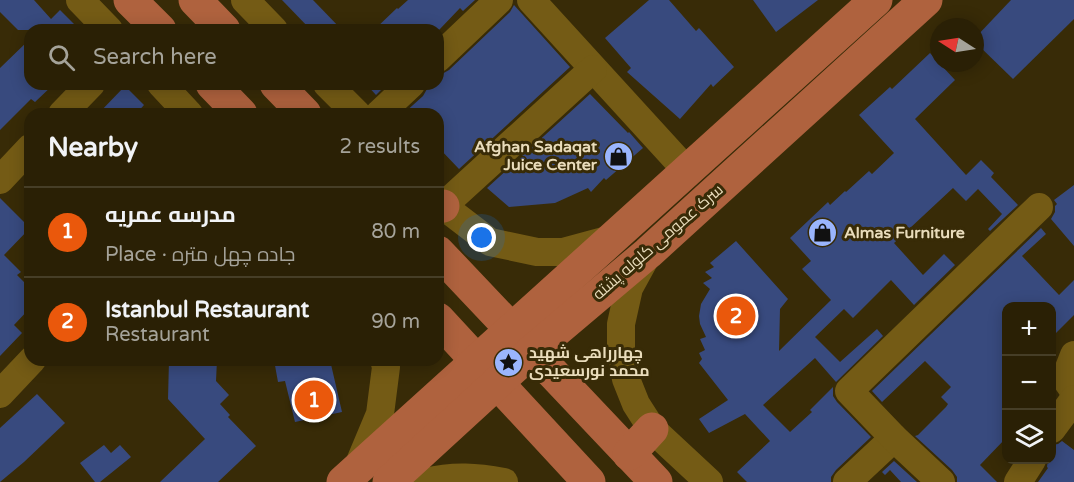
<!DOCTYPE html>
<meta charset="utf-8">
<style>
body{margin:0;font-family:"Varela Round",Cairo,sans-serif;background:#362d13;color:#f1f3f6}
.controls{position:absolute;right:18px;bottom:18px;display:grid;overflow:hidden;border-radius:12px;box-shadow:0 3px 15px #0003}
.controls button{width:54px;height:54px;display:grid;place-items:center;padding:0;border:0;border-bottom:2px solid #463e27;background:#2a2005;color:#f1f3f6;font:30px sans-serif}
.compass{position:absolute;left:930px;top:18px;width:54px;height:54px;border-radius:50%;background:#2a2005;box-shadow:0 3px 15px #0003;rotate:282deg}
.you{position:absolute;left:482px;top:238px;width:21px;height:21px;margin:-15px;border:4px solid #fff;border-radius:50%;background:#1a73e8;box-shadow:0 0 0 9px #1a73e833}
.badge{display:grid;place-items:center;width:39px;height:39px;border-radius:50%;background:#ea580c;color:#fff;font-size:20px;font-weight:700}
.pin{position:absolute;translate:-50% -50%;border:3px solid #fff;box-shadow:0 2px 6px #0006}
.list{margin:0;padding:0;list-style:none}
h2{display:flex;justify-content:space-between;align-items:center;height:78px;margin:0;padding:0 24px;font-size:26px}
h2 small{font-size:20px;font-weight:400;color:#a5a39a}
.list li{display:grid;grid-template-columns:39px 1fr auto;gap:18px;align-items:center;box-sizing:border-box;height:90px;padding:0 24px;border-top:2px solid #463e27}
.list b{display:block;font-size:22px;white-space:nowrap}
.list p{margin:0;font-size:20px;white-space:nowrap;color:#a5a39a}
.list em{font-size:20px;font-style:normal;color:#a5a39a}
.icon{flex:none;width:33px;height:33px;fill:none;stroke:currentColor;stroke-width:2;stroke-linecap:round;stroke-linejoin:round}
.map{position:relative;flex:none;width:1074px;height:482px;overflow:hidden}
.search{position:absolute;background:#2a2005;box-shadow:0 3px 15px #0003;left:24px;top:24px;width:420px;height:66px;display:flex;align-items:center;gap:15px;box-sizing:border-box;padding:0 21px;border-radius:18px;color:#a5a39a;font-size:22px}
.panel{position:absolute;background:#2a2005;box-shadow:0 3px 15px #0003;left:24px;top:108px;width:420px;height:258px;border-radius:18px}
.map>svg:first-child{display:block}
.building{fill:#384a7e}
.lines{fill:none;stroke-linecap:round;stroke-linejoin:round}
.minor{stroke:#745b15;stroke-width:28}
.major{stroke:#af623e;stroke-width:33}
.labels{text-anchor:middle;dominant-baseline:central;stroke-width:6;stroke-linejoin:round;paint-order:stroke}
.poi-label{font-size:16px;font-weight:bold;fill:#e9dcbb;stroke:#382b07;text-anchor:start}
.street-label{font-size:16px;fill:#e9dcbb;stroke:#382b07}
</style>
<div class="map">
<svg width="1074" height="482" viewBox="0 0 1074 482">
<rect width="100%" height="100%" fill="#382b07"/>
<g class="building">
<path d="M0,0H34L51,19L60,10L80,30H18L0,12Z"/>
<path d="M282,0H313L342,30H311Z"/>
<path d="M408,0H475L463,11L460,8L439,30H374L397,8L398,9Z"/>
<path d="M649,0H669L696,31L699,28L734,67L713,87L711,84L680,119L627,72L631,68L605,38Z"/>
<path d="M753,0H818L776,32Z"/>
<path d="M1011,0H1074V19L1013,79L975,42V38Z"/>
<path d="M514,5L570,67L459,169L438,147V114H403L423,96L427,89V84H438V74H442L449,70L510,12Z"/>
<path d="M30,39V84H54L35,102L31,99L0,130V68Z"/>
<path d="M930,53L955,80L915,119L966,175L981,160L994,173L991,177L1018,205L990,231L988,229L1002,214L978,189L966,201L953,188L894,243L923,275L944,254L955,265L914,305L891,280L853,318L844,309L815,337L840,362L877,329L883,336L836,382L815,358L763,405L790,432L812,412L810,410L833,387V396L837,402L871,437L836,470L831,477V482H747L737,472L770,441L745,414L709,433L699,419L728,400L699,363L702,359L699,353L705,350L700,339L706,337L700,324L699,316L701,304L710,289L703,283L712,278L705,272L714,267L710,263L736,241L788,299L780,309L779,351L831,300L802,269L811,261L790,238L828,202L830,205L845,191L846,192L869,171L872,174L894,153L859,115L890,87L892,89Z"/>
<path d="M366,84H387L376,95Z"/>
<path d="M125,86L144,105L136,114H98Z"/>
<path d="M590,94L628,133L629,132L643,148L606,180L604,178L591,192L588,188L555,203L509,207L487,188Z"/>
<path d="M1074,185V246L1051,219L1055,212V206L1057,204L1054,200Z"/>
<path d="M0,198L30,228L4,255L21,272L17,275L30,288V308L14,325L22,333L0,356Z"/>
<path d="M1041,228L1046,234L1022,256L1059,295L1074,280V315L1052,337V306H1006V438L980,465L997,482H957V477L952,470L915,436L918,435L946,407L948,404L941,397L951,387L925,361L882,402L872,391Z"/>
<path d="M169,360H217L216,381L229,395L220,404L230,415L228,417L256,446L218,482H160L205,439L168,399Z"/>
<path d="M274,360H330L342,412L295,422L285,381L278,382Z"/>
<path d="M37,394L65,423L24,462L0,482V428Z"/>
<path d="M1062,441L1074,450V482H1038L1048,468L1047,467L1048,459H1052V445L1058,444Z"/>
<path d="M104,445L111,453L120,445L131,457L100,482H95L80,463Z"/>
<path d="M894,461L917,482H901L890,470L885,475L882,472Z"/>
</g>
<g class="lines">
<g class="minor">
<path d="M80,0L109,30"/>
<path d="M245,0L274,30"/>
<path d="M531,0L688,172"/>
<path d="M438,58L499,0"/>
<path d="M161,84L189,114"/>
<path d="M327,84L357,114"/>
<path d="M62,114L91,84"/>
<path d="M379,114L411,84"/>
<path d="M0,180L30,148"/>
<path d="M438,201L443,206L490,242L537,252H563L611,239"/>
<path d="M443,206L593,69"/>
<path d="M646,257L629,288L621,324V352L626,379L636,404L652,429L709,482"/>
<path d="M1074,355L1065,378L1074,391"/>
<path d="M0,394L32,360"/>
<path d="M1052,429L1074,399"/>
<path d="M357,469L380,414L386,367L384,360"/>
<path d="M426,482C454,475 477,477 504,482"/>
<path d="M847,482L894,438"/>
<path d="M941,482L894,438L849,391L1039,207"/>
<path d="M1018,482L1032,460"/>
</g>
<g class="major">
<path d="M130,0L160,30"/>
<path d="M195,0L224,30"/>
<path d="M212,84L241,114"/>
<path d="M276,84L305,114"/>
<path d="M438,207L443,206"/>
<path d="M438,252L656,482"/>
<path d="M438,319L589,482"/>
<path d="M629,454L652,429"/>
<path d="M343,482C520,321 699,162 876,0"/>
<path d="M389,482L532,351L648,253L926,0"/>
</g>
</g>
<defs>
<symbol id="shop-disc" viewBox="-11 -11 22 22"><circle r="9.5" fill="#9ab5fd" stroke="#382b07"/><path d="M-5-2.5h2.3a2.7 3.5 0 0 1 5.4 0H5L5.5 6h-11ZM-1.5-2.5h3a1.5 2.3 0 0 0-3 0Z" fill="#111"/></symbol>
<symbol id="sight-disc" viewBox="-11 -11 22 22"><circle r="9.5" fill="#9ab5fd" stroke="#382b07"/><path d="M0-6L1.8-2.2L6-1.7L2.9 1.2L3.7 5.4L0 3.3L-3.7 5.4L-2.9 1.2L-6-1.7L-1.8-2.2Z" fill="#111"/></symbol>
</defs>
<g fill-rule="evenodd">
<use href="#shop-disc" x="602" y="140" width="33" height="33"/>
<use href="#shop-disc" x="806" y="216" width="33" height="33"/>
<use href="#sight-disc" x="492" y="346" width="33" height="33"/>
</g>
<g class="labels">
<g class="poi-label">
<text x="597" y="147" text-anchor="end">Afghan Sadaqat<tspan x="597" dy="18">Juice Center</tspan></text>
<text x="844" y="233">Almas Furniture</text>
<text x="529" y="353">چهارراهی شهید<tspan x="529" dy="18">محمد نورسعیدی</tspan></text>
</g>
<g class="street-label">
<text transform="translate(658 242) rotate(-41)">سرک عمومی کلوله پشته</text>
</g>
</g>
</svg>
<div class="controls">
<button>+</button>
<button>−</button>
<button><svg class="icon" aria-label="layers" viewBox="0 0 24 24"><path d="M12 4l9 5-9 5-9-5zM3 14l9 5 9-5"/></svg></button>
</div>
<svg class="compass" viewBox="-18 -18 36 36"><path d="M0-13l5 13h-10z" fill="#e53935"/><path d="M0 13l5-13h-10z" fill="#a5a39a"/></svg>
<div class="you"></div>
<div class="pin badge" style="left:314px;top:400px">1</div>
<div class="pin badge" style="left:736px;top:316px">2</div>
<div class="search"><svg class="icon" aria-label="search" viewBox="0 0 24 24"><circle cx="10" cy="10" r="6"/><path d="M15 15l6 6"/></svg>Search here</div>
<section class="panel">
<h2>Nearby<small>2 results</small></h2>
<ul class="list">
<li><span class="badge">1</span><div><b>مدرسه عمریه</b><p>Place · جاده چهل متره</p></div><em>80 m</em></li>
<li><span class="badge">2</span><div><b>Istanbul Restaurant</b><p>Restaurant</p></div><em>90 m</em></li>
</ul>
</section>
</div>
